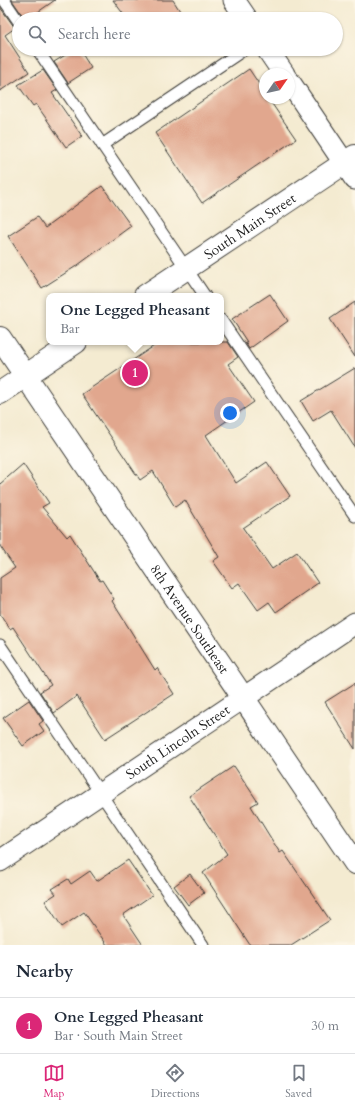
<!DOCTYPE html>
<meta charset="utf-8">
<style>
body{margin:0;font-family:Cardo,serif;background:#f2f2f3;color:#1f2937}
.compass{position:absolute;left:259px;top:68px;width:36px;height:36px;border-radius:50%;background:#fff;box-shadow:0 1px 3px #0004;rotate:56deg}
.you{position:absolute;left:230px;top:413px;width:14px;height:14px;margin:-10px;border:3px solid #fff;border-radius:50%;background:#1a73e8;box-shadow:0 0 0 6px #1a73e833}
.badge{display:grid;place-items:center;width:26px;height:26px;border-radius:50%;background:#db2777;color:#fff;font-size:13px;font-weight:700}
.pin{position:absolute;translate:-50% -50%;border:2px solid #fff;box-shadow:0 1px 4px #0006}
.popup{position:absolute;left:46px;top:293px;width:178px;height:52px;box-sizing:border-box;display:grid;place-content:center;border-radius:8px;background:#fff;filter:drop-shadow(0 1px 3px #0005);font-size:13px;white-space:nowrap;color:#747a83}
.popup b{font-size:15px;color:#1f2937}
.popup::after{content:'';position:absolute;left:50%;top:100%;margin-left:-8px;border:8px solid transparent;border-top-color:#fff}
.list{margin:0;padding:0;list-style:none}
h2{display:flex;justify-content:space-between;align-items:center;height:52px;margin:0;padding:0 16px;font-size:17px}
h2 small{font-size:13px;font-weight:400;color:#747a83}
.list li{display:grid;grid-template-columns:26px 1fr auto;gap:12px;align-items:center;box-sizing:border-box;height:56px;padding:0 16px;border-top:1px solid #e0e1e3}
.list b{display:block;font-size:15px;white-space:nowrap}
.list p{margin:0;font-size:13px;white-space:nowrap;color:#747a83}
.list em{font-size:13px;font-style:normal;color:#747a83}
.icon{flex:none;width:22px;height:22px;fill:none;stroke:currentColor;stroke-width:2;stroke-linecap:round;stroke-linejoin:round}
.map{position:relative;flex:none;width:355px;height:945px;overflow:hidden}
.search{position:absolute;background:#fff;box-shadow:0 1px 3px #0004;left:12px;right:12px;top:12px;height:44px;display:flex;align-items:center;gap:10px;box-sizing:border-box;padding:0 14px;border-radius:22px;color:#747a83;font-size:15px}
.sheet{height:108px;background:#fff}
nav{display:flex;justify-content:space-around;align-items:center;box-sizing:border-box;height:56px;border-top:1px solid #e0e1e3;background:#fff;font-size:11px;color:#747a83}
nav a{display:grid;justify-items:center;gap:2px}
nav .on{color:#db2777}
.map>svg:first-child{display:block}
.building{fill:#e1a78e}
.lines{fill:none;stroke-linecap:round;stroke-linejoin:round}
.lane-casing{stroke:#3c3b37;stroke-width:13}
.street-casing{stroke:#3c3b37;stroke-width:23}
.secondary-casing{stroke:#3c3b37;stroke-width:24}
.lane{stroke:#fff;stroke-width:11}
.street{stroke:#fff;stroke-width:21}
.secondary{stroke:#fff;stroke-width:22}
.labels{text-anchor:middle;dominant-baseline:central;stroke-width:3.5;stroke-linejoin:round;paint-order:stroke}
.street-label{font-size:14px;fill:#1c1c1c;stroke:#fcf5e5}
</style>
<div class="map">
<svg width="355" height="945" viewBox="0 0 355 945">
<rect width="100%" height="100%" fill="#fcf5e5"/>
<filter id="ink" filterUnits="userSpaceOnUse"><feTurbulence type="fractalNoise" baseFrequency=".025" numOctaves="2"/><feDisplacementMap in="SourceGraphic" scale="8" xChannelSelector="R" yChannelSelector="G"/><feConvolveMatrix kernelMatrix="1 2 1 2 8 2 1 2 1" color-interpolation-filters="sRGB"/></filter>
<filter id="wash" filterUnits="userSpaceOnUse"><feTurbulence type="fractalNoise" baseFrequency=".012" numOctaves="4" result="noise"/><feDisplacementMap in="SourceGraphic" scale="16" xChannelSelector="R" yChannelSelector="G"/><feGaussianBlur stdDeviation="0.9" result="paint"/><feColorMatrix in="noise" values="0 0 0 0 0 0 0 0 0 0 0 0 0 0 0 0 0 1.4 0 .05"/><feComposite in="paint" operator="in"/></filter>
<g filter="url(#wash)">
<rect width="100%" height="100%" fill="#f4ebd1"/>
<g id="blocks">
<g class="building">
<path d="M12,0H55L28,19H25Z"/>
<path d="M113,0H173L185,19H127Z"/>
<path d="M0,7L15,28L5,35L29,72L0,91Z"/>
<path d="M75,49H79L91,68L68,83L54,62Z"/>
<path d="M249,69L265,93V98H268L296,139L202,203L155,133Z"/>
<path d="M43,70L57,90L52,93L82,136L66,147L36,104L33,106L18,85Z"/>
<path d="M102,186L131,226L78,265L42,288L8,236L37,217L45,228Z"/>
<path d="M270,294L288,321L249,349L245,342H247L232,319Z"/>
<path d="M355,302V357L330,319Z"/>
<path d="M160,342H228L238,357L228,364L254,402L206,435L236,483L267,462L290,496L243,528L272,569L297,552L318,583L276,612L269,602L258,610L239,583L232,588L213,561L219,557L185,500L175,507L153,471L140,480L82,394Z"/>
<path d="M355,368V448L331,410L313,421L301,401Z"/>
<path d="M23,464L49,503L42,507L67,537L70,534L100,581L102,580L114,599L112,601L155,670L157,668L174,694L105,739L77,696L54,713L40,692L51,685L13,627L10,629L0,614V578L15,568L0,546V484Z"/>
<path d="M355,683V749L325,702Z"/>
<path d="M29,700L43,721L39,724L44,731L23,746L3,718Z"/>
<path d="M234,766L258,802L251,806L280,853L283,851L330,920L291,945H250L203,873L227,854L189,796Z"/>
<path d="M128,860L152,895L123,915L143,945H107L84,912L62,927L45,901L56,894L52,889L68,879L71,884L90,871L97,881Z"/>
<path d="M190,874L204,893L188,905L174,886Z"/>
</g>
</g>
</g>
<g filter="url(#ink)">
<use href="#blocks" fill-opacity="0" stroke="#3c3b37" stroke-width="1"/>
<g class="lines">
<defs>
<g id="lane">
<path d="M4,0L19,22"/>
<path d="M37,49L205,296"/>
<path d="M102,145L245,49"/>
<path d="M221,320L355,516"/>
<path d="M0,645L203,945"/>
</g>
<g id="street">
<path d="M234,0L247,19"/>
<path d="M267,49L284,74"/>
<path d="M289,81L355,179"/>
<path id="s1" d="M0,861L355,623"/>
</g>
<g id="secondary">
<path id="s2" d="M145,296L355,156"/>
<path id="s3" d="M0,338L355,863"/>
<path d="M0,393L76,342"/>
</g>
</defs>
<use href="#lane" class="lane-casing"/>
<use href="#street" class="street-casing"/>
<use href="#secondary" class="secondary-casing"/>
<use href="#lane" class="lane"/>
<use href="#street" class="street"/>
<use href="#secondary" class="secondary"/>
</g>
</g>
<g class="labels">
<g class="street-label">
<text stroke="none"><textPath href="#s2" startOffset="126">South Main Street</textPath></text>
<text stroke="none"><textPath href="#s3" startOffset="339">8th Avenue Southeast</textPath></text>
<text stroke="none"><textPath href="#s1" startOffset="214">South Lincoln Street</textPath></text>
</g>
</g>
</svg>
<svg class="compass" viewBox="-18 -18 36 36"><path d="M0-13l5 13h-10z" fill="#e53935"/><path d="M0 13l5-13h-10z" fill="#747a83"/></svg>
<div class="you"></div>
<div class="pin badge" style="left:135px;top:373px">1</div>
<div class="popup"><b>One Legged Pheasant</b>Bar</div>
<div class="search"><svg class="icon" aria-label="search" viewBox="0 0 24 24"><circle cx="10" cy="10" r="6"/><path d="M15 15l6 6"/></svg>Search here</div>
</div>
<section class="sheet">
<h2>Nearby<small></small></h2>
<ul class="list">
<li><span class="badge">1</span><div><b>One Legged Pheasant</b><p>Bar · South Main Street</p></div><em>30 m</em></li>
</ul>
</section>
<nav>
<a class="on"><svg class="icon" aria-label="map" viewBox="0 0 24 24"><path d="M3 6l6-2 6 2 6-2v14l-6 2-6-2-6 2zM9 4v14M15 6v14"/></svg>Map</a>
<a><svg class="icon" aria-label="directions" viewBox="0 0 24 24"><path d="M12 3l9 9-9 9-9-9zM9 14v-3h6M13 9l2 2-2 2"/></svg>Directions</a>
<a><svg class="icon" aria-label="saved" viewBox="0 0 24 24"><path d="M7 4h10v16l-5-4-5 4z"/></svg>Saved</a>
</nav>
